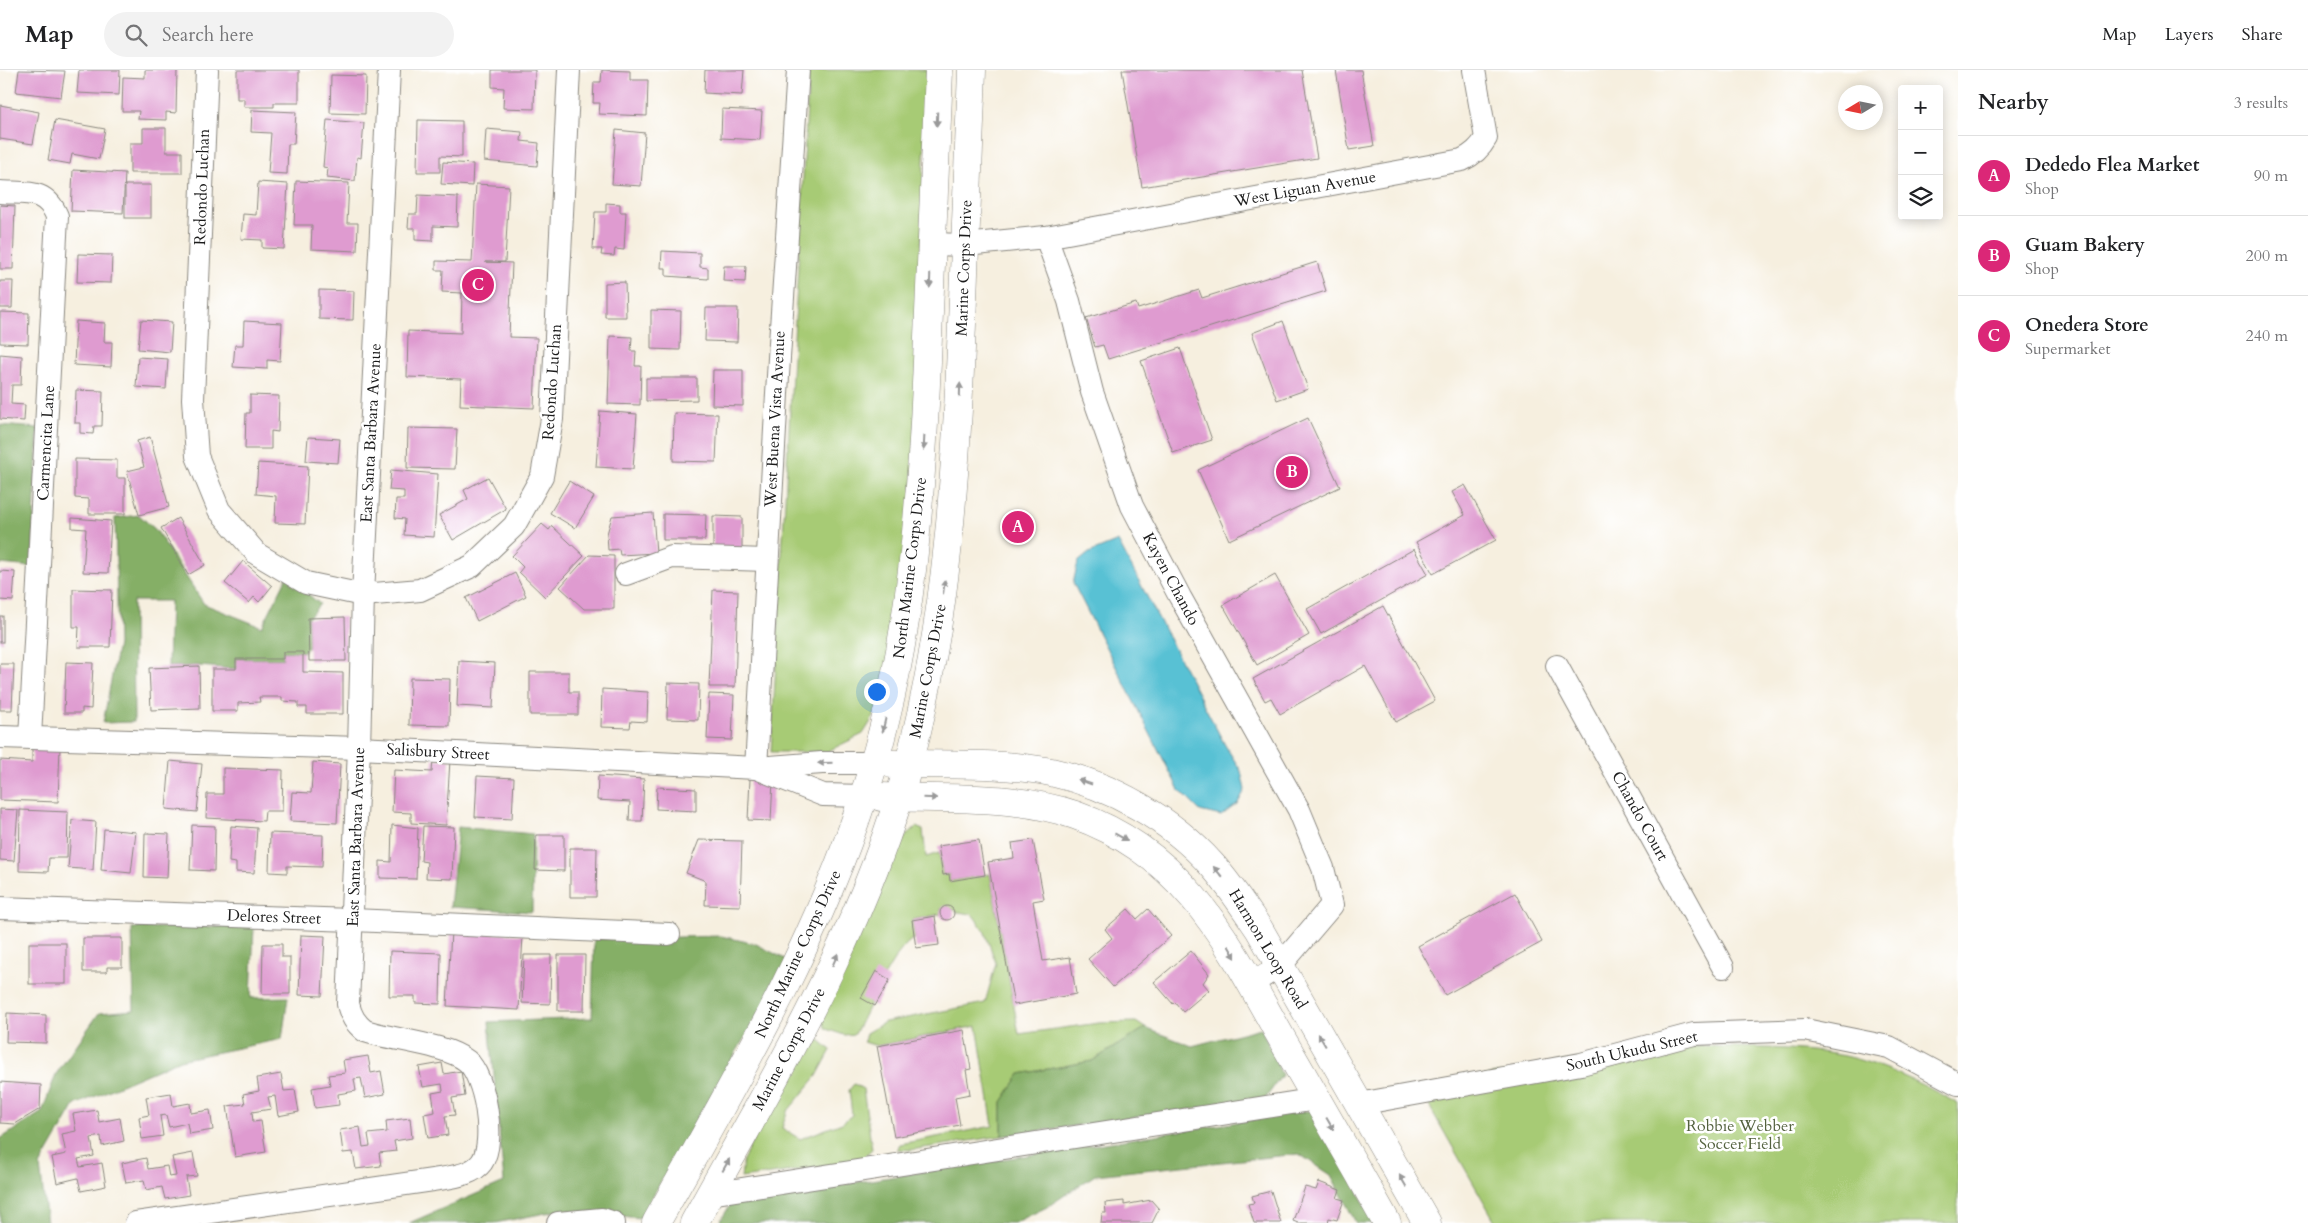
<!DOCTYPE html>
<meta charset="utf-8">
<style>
body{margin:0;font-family:Cardo,serif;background:#f2f2f2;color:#202124}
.controls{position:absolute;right:15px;top:15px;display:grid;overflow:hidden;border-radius:5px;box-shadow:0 2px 12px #0003}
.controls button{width:45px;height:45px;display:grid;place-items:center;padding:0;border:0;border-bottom:1px solid #e0e0e0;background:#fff;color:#202124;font:25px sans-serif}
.compass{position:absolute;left:1838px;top:15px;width:45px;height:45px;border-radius:50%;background:#fff;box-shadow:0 2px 12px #0003;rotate:260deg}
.you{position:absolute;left:876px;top:621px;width:18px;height:18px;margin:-12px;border:4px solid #fff;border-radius:50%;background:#1a73e8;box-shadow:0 0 0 8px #1a73e833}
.badge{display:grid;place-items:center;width:32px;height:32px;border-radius:50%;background:#db2777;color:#fff;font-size:16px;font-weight:700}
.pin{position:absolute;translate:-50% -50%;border:2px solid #fff;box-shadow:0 1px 5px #0006}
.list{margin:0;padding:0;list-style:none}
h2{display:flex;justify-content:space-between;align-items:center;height:65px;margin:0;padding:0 20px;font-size:21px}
h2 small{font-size:16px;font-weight:400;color:#757577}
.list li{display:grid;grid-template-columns:32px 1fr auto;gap:15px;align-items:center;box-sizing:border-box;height:80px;padding:0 20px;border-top:1px solid #e0e0e0}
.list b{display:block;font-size:19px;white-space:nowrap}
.list p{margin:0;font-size:16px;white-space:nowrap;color:#757577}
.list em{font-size:16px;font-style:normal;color:#757577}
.icon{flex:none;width:28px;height:28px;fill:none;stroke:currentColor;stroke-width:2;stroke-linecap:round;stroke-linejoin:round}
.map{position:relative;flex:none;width:1958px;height:1153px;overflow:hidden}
header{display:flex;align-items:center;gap:30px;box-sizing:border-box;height:70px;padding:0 25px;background:#fff;border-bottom:1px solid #e0e0e0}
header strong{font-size:24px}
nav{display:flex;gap:28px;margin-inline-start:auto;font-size:18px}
.search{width:350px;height:45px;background:#f2f2f2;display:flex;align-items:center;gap:12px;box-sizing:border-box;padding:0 18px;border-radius:28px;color:#757577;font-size:19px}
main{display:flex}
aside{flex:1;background:#fff}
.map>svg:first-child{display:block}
.green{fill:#a7cb74;stroke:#627448}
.forest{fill:#85af66;stroke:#506641}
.water{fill:#58c1d4;stroke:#3a6e78}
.building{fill:#df9bd0}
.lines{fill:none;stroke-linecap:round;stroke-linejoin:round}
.minor-casing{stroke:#89867e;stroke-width:24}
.major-casing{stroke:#89867e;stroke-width:29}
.minor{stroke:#fff;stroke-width:22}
.major{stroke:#fff;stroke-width:28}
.oneway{fill:#999}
.labels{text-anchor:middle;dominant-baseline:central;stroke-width:5;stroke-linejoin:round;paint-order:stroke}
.street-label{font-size:16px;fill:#1c1c1c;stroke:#fff}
.park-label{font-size:16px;fill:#54623f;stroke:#fff}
</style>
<header>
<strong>Map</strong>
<div class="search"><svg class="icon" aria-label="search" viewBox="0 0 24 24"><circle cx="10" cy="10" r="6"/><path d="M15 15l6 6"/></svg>Search here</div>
<nav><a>Map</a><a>Layers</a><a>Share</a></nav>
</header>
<main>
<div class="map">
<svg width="1958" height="1153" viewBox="0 0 1958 1153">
<rect width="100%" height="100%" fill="#fff"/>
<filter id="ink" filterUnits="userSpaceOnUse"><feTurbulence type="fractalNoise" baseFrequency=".02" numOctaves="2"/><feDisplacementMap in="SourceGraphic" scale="10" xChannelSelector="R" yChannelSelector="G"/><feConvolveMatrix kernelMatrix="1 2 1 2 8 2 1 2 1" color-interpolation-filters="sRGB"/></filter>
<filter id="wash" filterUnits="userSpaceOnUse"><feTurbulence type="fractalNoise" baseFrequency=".0096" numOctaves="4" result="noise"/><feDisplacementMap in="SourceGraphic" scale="20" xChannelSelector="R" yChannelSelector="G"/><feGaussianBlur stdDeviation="1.12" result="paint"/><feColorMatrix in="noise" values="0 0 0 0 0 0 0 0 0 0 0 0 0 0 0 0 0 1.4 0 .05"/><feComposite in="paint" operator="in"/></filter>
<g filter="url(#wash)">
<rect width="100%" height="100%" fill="#f6efdf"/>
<g class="green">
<path d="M809,0H927L913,415L885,629L863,664L826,682H771Z"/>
<path d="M916,757L923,760L926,787L939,783L943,805L949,804L950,811L990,804L1019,964L1099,953L1136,952L1145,958L1092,991L1020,1004L1002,1032V1066L911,1080L897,1079L900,1074L993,1056L977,956L877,976L864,972L866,963L885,952L985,933L996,893L984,860L972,844L958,842L947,836L941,839V844L912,850L915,868C894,877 867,942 855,964L844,965L826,959L821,948L892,790L906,766Z"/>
<path d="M819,970L831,980L817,1006L787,1042L782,1058L800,1069L842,1053L852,1045L849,1020L854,1014L863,1019L872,1079L858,1092L741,1108L743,1090L799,982Z"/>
<path d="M1707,976C1749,978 1792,977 1834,984C1875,991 1922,1013 1958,1034V1153H1496L1419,1018L1623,981Z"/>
</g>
<g class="forest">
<path d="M0,355L38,358L32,497L0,494Z"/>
<path d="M139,445L156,460L204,534L262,557L287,507L320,534L308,548L309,577L303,582H283V589H236V599L199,596L168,597L170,531H133L134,652L103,653L118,574L115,448Z"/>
<path d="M458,757L533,764L532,842L450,837Z"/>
<path d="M254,856L251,928L288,927L282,969L180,990L75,1035L40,1096L47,1153H0V1069L42,1042L56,1004L99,943L134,940L132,858Z"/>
<path d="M721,866L756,874L789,891L640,1148L561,1140L495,1153H409L504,1112L489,952L592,948L594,869Z"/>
<path d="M1145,958L1192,976L1261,958L1282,1005L1265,1029L1002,1066V1032L1020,1004L1092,991Z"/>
<path d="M1314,1040L1375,1153H1356L1331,1105L1299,1084L1095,1105L1047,1137L1014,1153H719L732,1132Z"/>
</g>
<path class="water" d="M1118,471L1225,675L1241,701L1245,720L1238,733L1221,746L1200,741L1179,720L1073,513L1078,492L1089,483Z"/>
<g id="blocks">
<g class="building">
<path d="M19,0L65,1L61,27L16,22Z"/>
<path d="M79,0H120L119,25L77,23Z"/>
<path d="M145,0H177L176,43L166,42V50L138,49L139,41H122L123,7L145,8Z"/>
<path d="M237,0H299V33H274V37H244V29H237Z"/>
<path d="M492,0H535L534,39L503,38L504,18L492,17Z"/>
<path d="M602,0L630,1V10H648L647,46L599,44L600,33H593L594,12H601Z"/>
<path d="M705,0H744L742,25L704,23Z"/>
<path d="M1122,0H1302L1317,88L1142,117Z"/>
<path d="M1336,0H1361L1374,76L1349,80Z"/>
<path d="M331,5L366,6L365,44L330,43Z"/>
<path d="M0,35L39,42L33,74L0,69Z"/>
<path d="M722,39L762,41L760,70L721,68Z"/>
<path d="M252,40L296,42L294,74H288L287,104L268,103L271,63L251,62Z"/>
<path d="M55,50L105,59L99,89L72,84L70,94L48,90Z"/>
<path d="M327,50L364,53L361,88L357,87L355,111L327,108L328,98L323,97Z"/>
<path d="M418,50L462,51V87L440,86V102H417Z"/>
<path d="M143,58H166V82H182V103H130V73H143Z"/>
<path d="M486,59L522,62L521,71L539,73L537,96L484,91Z"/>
<path d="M616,60L645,63L641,116L612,114Z"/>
<path d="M443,92L473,94L472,116L441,114Z"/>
<path d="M73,100L125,103L123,143L71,141Z"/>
<path d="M296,111L349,113L347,153H358L357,181L311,179L312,155H294Z"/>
<path d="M258,112L288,114L284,179L262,178V170L241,169L243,144L256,145Z"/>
<path d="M476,114L509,116L505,192H485L512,193L509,267L537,268L534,338L460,335L461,309L407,307L408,261L461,263L462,223L442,222L443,200H436V191L472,192Z"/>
<rect x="125" y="115" width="26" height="33"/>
<path d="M418,125L458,127L457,157L433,156V171L415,170V158H408L409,144H417Z"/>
<path d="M606,133L620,134V142H626L624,180L615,179L614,186L601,185L602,179H593L595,142H606Z"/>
<path d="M0,135L15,136L13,199H0Z"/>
<path d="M662,181L700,183V197L708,198V209L666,206V198H661Z"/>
<path d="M78,184L112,185L111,213L77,212Z"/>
<path d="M1317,192L1326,221L1108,289L1103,275L1095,277L1086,248L1136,233L1138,239L1199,220L1202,228Z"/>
<path d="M724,196H746L745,212L723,211Z"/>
<path d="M0,211H13L12,238H0Z"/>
<path d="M625,212L626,247H605V213Z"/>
<path d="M319,220L354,221L353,250L319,249Z"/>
<path d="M706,238H738L737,272L705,271Z"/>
<path d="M651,240L681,241L680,280L651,279Z"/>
<path d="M0,242L29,243L28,274L0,273Z"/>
<path d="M141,250L172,252L170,282L138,279Z"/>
<path d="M76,251L105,253L104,272H112L111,297L74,295Z"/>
<path d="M244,251L282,253L280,291L267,290V299L233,297L235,275H243Z"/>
<path d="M1283,251L1308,319L1277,330L1252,263Z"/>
<path d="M610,266L632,267L631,281H636L635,296H641L640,335L608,334Z"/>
<path d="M1180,278L1212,370L1173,383L1141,291Z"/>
<path d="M0,284L22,286L21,315H12L11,334L25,335L24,351L0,349Z"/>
<path d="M138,287L168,289L166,319L136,317Z"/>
<path d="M713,300H743V336L712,335Z"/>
<path d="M646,308H697V330L646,331Z"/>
<path d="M76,320L103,321L102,356H94L93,364L80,363V353H75Z"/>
<path d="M250,325L279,326L278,362L271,361V379H245L246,343H250Z"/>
<path d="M600,341L637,344L633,399L596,397Z"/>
<path d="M674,343L718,344L716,392L673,391Z"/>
<path d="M1308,348L1340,417L1229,470L1198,400Z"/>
<path d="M408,358L457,359L455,399L407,398Z"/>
<path d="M150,367L169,437L139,445L127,401L144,397L137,371Z"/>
<path d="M308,367L340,369L338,393L306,391Z"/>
<path d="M75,389L117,390V408H125V444H89V429L75,428Z"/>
<path d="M258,393L308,396L305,454L275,453L276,426L256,424Z"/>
<path d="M391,400L438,404L434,467L404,465L405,449L395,448L396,429H404V421L389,420Z"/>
<path d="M488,407L506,439L453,470L439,445L468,429L464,420Z"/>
<path d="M569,411L594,427L575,458L550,443Z"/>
<path d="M1465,415L1496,470L1433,504L1416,472L1465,445L1452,422Z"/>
<path d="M653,443L656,483L620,485L619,479L608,480L607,464L612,446Z"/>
<path d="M663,444L706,445L705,470H663Z"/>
<path d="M713,446L742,447V482H713Z"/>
<path d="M72,448L111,451L108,503L83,502L86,459L72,458Z"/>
<path d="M178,448L205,495L188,505L161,458Z"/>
<path d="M542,454L549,460L552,456L584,486L545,527L519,502L523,497L512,486Z"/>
<path d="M1414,479L1428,504L1321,564L1307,539Z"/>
<path d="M589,485L614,486V539H584L560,517Z"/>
<path d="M243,491L272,516L259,532L254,527L249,533L225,513Z"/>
<path d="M0,501L15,502L13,531L0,530Z"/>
<path d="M515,503L526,526L477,551L466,528Z"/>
<path d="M1275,505L1309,565L1257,595L1223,535Z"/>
<path d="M73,519L112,520L110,577H78L79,557H73Z"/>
<path d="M713,520L738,521L735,617H709Z"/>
<path d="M1383,536L1435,631L1396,652L1365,596L1280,644L1271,628L1265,631L1253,609Z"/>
<rect x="0" y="546" width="3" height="26"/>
<path d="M345,547L346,591H309L308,548Z"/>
<path d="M283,582H303V602L343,603V644H307V637H298V632L282,631V627H259L260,632L238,633V641H212V599H236V589H283Z"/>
<path d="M459,591L495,593L493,638L457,636Z"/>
<path d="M66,592L93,593L91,639L82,638V643H64Z"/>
<path d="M0,594H14L12,640H0Z"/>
<path d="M199,596L200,638L151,640L149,598Z"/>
<path d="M530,602H569V622H578V645H530Z"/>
<path d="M410,608L450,609L449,656L409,655Z"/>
<path d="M668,613L699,614L698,650L667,649Z"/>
<path d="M602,619L648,622L647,652L631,651L630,658L601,657Z"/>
<path d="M709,624L734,625L732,670L707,669Z"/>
<path d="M32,676L60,677L58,732L0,730V690L32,692Z"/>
<path d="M433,689L450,690L446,755L411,753V743L392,742L394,700L432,702Z"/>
<path d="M170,691L202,694L197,742L166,739Z"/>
<path d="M313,692L340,694L337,753L290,751L292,722L311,723Z"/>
<path d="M223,698L283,700L282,741H265L264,751L206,748L207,724H223Z"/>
<path d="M477,706L514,708L512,749L475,747Z"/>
<path d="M598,706L644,709L642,751H629L630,732L597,730Z"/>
<path d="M750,709L773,710L771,751L748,750Z"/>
<path d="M657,717L696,719V741L656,739Z"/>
<path d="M0,739L18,740L14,791L0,790Z"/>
<path d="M20,740L68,742L67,788H49L48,802L19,801Z"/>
<path d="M72,750L96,752L93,800L68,798Z"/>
<path d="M192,755L215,756L214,801L190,800Z"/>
<path d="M392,755L418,758L416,809L380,808V791L391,792Z"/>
<path d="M231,756L257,758L254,803L236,802V793L229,792Z"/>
<path d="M423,756L454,757L452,809L426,808L427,792L421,791Z"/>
<path d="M104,759L136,762L131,803L101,800Z"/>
<path d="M145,763L169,764L167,808L144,807Z"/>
<path d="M270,763L323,765L322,797L287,796V803L269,802Z"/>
<path d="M536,765H564V801L535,800Z"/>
<path d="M699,770L742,771L740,836L705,835L706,811L686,803Z"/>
<path d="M979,770L985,805L950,811L949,804L943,805L938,776Z"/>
<path d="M1033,770L1044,829L1033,831L1043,891L1070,887L1076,924L1014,935L988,792L1014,788L1012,773Z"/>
<path d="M570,778H597L596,827H570Z"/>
<path d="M1515,823L1542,872L1445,925L1418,876Z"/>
<circle cx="947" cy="843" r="7"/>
<path d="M1128,839L1137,849L1148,839L1171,866L1113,917L1088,889L1112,868L1105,859Z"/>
<path d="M935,846L939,875L916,878L912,850Z"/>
<path d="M451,861L523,865L519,940L447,936Z"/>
<path d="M301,865L325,866L322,926L299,925Z"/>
<path d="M83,868H122V897H107V902H83Z"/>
<rect x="29" y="873" width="37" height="41"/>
<path d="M263,874H282V887H290V924H262Z"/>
<path d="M390,881L441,883L440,934L415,933V926H389Z"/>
<path d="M1191,881L1209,904L1203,913L1209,920L1183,942L1175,932L1173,934L1154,912Z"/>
<path d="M524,885H551L550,934L522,933Z"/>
<path d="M558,885H585L584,941H558Z"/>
<path d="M876,901L890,910L875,936L861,928Z"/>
<path d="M7,943L46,945V973L6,972Z"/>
<path d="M964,960L971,999L966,1000L970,1024L955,1027L960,1055L894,1067L877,976Z"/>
<path d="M368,986L371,1003L381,1001L385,1024L365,1028L361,1008L354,1009L356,1021L338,1024L339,1035L315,1038L312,1018L330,1015L328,1005L345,1003L343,990Z"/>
<path d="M442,993L444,1004L461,1001L465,1026L452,1028L455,1045L445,1046L448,1065L428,1068L424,1044L435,1042L432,1023L443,1021L442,1014L423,1017L419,997Z"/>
<path d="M281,1004L284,1021L295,1020L299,1042L278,1046L275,1026L268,1027L271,1039L252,1042L253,1052L261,1051L266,1082L235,1087L227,1036L245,1034L243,1024L259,1021L257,1008Z"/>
<path d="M0,1012L41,1015L40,1039L15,1054L0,1053Z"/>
<path d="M171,1023L173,1036L190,1033L191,1043L210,1040L213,1060L189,1064L187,1053L169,1057L166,1045L160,1046L163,1066L142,1069L139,1047L149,1045L146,1027Z"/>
<path d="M97,1040L99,1052L120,1048L124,1071L102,1076L101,1066L91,1068L94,1086L78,1089L80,1097L102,1093L106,1116L81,1121L78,1108L57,1113L52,1087L66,1084L62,1064L76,1061L73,1044Z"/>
<path d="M410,1048L412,1068L394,1071L396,1081L379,1083L381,1096L356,1099L353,1082L343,1083L340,1060L360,1057L363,1077L370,1076L368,1064L387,1062L386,1051Z"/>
<path d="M193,1083L197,1106L186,1107L189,1125L165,1129L162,1117L146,1120L144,1110L126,1113L122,1093L146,1088L148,1099L167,1096L169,1107L176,1106L172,1087Z"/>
<path d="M1319,1112L1340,1120L1337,1128L1344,1130L1337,1150L1329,1148L1328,1153H1298L1293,1151L1305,1117L1316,1120Z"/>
<path d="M1271,1121L1281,1153H1254L1248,1134L1254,1133L1252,1126Z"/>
<path d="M1151,1130L1159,1139L1152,1153H1101L1102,1143H1106L1105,1133L1124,1131V1135Z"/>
</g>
</g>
</g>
<g filter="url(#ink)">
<use href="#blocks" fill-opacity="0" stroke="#89867e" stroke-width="1"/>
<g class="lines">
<defs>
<g id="minor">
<path d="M207,0L193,329L197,386L219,440L257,484L306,513L363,525L420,520L472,496L514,456L542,406L552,349L569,0"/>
<path d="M0,122C26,124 45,118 57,146L30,668"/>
<path d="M1046,167L1462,90C1473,85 1480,79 1486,68L1474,0"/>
<path d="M932,174L965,175L1046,167L1069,231L1092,322L1132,436L1180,527L1299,740L1323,798L1332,835L1280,896L1251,914"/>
<path d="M626,504L672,487L767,490"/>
<path d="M1557,596L1723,897"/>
<path d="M0,667L359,678L756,698L822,693H874"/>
<path d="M756,698L779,288L798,0"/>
<path d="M759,699L823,725L864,726"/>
<path d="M0,838L353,850L669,864"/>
<path d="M1359,1034L1581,994L1694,964L1805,960L1889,977L1958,1014"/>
<path d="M710,1124L1317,1029"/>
<path d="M136,1153L433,1110C449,1107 472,1106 482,1092C496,1071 485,1006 467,991C446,974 392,970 365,961C355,953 351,946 348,934L359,678L363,525L389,0"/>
<path d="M558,1153L602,1149L614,1153"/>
</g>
<g id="major">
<path d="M892,694C944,695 999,692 1051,702C1111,715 1171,749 1212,795C1230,815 1244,837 1259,859L1427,1153"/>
<path d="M881,727C944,729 1014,724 1075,745C1189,785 1231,879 1286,976C1320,1035 1354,1094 1387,1153"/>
<path d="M656,1153C733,1015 814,879 863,728C913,579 922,423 928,267C932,178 935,89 939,0"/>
<path d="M694,1153C776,1005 865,858 909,693C948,547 956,404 962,254C965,170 969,85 972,0"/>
</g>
</defs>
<use href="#minor" class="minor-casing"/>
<use href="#major" class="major-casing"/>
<use href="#minor" class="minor"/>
<use href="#major" class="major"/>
</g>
<defs><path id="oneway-solid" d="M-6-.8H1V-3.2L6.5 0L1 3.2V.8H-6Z" transform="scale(1.25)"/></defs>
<g class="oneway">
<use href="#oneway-solid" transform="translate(937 49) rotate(92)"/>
<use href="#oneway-solid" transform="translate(930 211) rotate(92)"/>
<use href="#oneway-solid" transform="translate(960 320) rotate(-88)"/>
<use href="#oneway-solid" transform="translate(924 373) rotate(93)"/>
<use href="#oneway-solid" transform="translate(944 517) rotate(-82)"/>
<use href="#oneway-solid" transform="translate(884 655) rotate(103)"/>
<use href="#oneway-solid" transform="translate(825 693) rotate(179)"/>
<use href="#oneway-solid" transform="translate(1085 712) rotate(-161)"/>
<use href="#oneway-solid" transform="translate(930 728) rotate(2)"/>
<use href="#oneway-solid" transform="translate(1121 767) rotate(29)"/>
<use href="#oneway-solid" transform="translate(1218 802) rotate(-130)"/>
<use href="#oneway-solid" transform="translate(1232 882) rotate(60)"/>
<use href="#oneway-solid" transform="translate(835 890) rotate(-66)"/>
<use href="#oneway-solid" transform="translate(1322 970) rotate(-120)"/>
<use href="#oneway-solid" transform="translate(1330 1054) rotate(60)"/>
<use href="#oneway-solid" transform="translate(726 1095) rotate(-61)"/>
<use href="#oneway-solid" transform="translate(1403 1111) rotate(-120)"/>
</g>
</g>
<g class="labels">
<g class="street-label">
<text transform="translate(202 117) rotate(-88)">Redondo Luchan</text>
<text transform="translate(1305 119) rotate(-10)">West Liguan Avenue</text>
<text transform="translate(964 198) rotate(-88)">Marine Corps Drive</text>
<text transform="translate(552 312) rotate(-86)">Redondo Luchan</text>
<text transform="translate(775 349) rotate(-87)">West Buena Vista Avenue</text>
<text transform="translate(371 363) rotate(-87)">East Santa Barbara Avenue</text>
<text transform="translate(46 373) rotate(-87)">Carmencita Lane</text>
<text transform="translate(910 498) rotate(-83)">North Marine Corps Drive</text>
<text transform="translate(1171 509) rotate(62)">Kayen Chando</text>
<text transform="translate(928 601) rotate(-79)">Marine Corps Drive</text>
<text transform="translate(438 682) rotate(3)">Salisbury Street</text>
<text transform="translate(1640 746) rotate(61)">Chando Court</text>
<text transform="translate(356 767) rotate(-88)">East Santa Barbara Avenue</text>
<text transform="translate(274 847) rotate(2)">Delores Street</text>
<text transform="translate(1268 879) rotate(59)">Harmon Loop Road</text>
<text transform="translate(798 884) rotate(-65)">North Marine Corps Drive</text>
<text transform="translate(789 979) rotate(-62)">Marine Corps Drive</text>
<text transform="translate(1632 981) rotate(-13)">South Ukudu Street</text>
</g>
<g class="park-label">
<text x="1740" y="1056">Robbie Webber<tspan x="1740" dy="18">Soccer Field</tspan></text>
</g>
</g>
</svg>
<div class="controls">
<button>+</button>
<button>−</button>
<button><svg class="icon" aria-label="layers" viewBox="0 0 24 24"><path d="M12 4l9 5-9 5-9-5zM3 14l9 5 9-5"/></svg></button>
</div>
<svg class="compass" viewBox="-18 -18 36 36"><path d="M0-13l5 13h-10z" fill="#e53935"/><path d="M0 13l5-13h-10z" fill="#757577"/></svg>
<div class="you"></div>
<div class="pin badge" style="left:1018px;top:457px">A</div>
<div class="pin badge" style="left:1292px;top:402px">B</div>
<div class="pin badge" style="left:478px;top:215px">C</div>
</div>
<aside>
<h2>Nearby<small>3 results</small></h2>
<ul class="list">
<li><span class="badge">A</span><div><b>Dededo Flea Market</b><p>Shop</p></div><em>90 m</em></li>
<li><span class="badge">B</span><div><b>Guam Bakery</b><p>Shop</p></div><em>200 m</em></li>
<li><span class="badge">C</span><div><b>Onedera Store</b><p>Supermarket</p></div><em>240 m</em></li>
</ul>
</aside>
</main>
